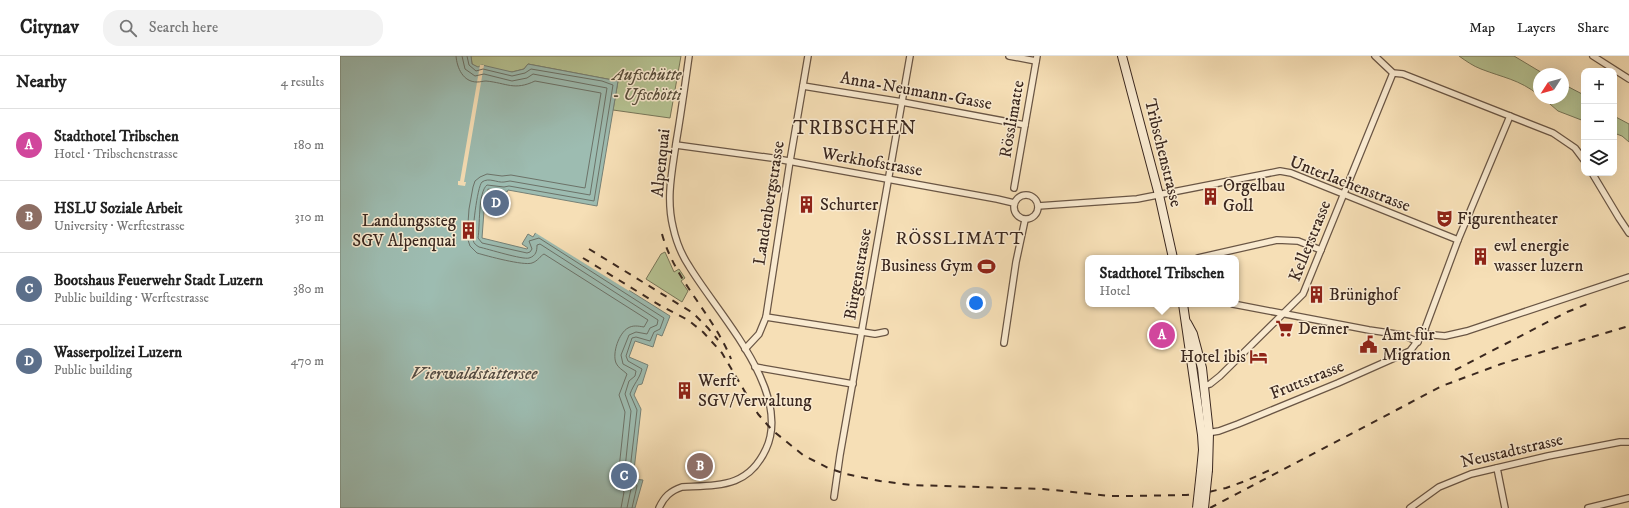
<!DOCTYPE html>
<meta charset="utf-8">
<style>
body{margin:0;font-family:"IM FELL DW Pica",serif;background:#f2f2f2;color:#222}
.controls{position:absolute;right:12px;top:12px;display:grid;overflow:hidden;border-radius:8px;box-shadow:0 4px 16px #0002}
.controls button{width:36px;height:36px;display:grid;place-items:center;padding:0;border:0;border-bottom:1px solid #e0e0e0;background:#fff;color:#222;font:20px sans-serif}
.compass{position:absolute;left:1193px;top:12px;width:36px;height:36px;border-radius:50%;background:#fff;box-shadow:0 4px 16px #0002;rotate:234deg}
.you{position:absolute;left:636px;top:247px;width:14px;height:14px;margin:-10px;border:3px solid #fff;border-radius:50%;background:#1a73e8;box-shadow:0 0 0 6px #1a73e833}
.badge{display:grid;place-items:center;width:26px;height:26px;border-radius:50%;background:#8f2418;color:#fff;font-size:13px;font-weight:700}
.pin{position:absolute;translate:-50% -50%;border:2px solid #fff;box-shadow:0 1px 4px #0006}
.popup{position:absolute;left:745px;top:199px;width:154px;height:52px;box-sizing:border-box;display:grid;place-content:center;border-radius:8px;background:#fff;filter:drop-shadow(0 1px 3px #0005);font-size:13px;white-space:nowrap;color:#767676}
.popup b{font-size:15px;color:#222}
.popup::after{content:'';position:absolute;left:50%;top:100%;margin-left:-8px;border:8px solid transparent;border-top-color:#fff}
.list{margin:0;padding:0;list-style:none}
h2{display:flex;justify-content:space-between;align-items:center;height:52px;margin:0;padding:0 16px;font-size:17px}
h2 small{font-size:13px;font-weight:400;color:#767676}
.list li{display:grid;grid-template-columns:26px 1fr auto;gap:12px;align-items:center;box-sizing:border-box;height:72px;padding:0 16px;border-top:1px solid #e0e0e0}
.list b{display:block;font-size:15px;white-space:nowrap}
.list p{margin:0;font-size:13px;white-space:nowrap;color:#767676}
.list em{font-size:13px;font-style:normal;color:#767676}
.icon{flex:none;width:22px;height:22px;fill:none;stroke:currentColor;stroke-width:2;stroke-linecap:round;stroke-linejoin:round}
.map{position:relative;flex:none;width:1289px;height:452px;overflow:hidden}
header{display:flex;align-items:center;gap:24px;box-sizing:border-box;height:56px;padding:0 20px;background:#fff;border-bottom:1px solid #e0e0e0}
header strong{font-size:19px}
nav{display:flex;gap:22px;margin-inline-start:auto;font-size:14px}
.search{width:280px;height:36px;background:#f2f2f2;display:flex;align-items:center;gap:10px;box-sizing:border-box;padding:0 14px;border-radius:16px;color:#767676;font-size:15px}
main{display:flex}
aside{flex:1;background:#fff}
.map>svg:first-child{display:block}
.green{fill:#b6c393;stroke:#787659}
.water{fill:#9dbcb1;stroke:#768177}
.pier{fill:#f6dfb6}
.lines{fill:none;stroke-linecap:round;stroke-linejoin:round}
.shore{stroke:#6c7268;stroke-width:1}
.street-casing{stroke:#6a5645;stroke-width:8}
.secondary-casing{stroke:#3b281f;stroke-width:10}
.street{stroke:#f9ead0;stroke-width:5.5}
.secondary{stroke:#f9ead0;stroke-width:8}
.rail{stroke:#3b281f;stroke-width:2;stroke-dasharray:7 7;stroke-linecap:butt}
.secondary-bridge-casing{stroke:#3b281f;stroke-width:10;stroke-linecap:butt}
.secondary-bridge{stroke:#f9ead0;stroke-width:8}
.labels{text-anchor:middle;dominant-baseline:central;stroke-width:3;stroke-linejoin:round;paint-order:stroke}
.park-label{font-size:17px;font-style:italic;fill:#5a4f3c;stroke:#f9ead0}
.street-label{font-size:17px;fill:#3b281f;stroke:#f9ead0}
.poi-label{font-size:17px;fill:#3b281f;stroke:#f9ead0;text-anchor:start}
.neighbourhood-label{font-size:18px;letter-spacing:1px;fill:#3b281f;stroke:#f9ead0}
.water-label{font-size:18px;font-style:italic;fill:#544d44;stroke:#f9ead0}
.quarter-label{font-size:19px;letter-spacing:1px;fill:#3b281f;stroke:#f9ead0}
</style>
<header>
<strong>Citynav</strong>
<div class="search"><svg class="icon" aria-label="search" viewBox="0 0 24 24"><circle cx="10" cy="10" r="6"/><path d="M15 15l6 6"/></svg>Search here</div>
<nav><a>Map</a><a>Layers</a><a>Share</a></nav>
</header>
<main>
<aside>
<h2>Nearby<small>4 results</small></h2>
<ul class="list">
<li><span class="badge" style="background:#d1479c">A</span><div><b>Stadthotel Tribschen</b><p>Hotel · Tribschenstrasse</p></div><em>180 m</em></li>
<li><span class="badge" style="background:#8d6e63">B</span><div><b>HSLU Soziale Arbeit</b><p>University · Werftestrasse</p></div><em>310 m</em></li>
<li><span class="badge" style="background:#5c6f8a">C</span><div><b>Bootshaus Feuerwehr Stadt Luzern</b><p>Public building · Werftestrasse</p></div><em>380 m</em></li>
<li><span class="badge" style="background:#5c6f8a">D</span><div><b>Wasserpolizei Luzern</b><p>Public building</p></div><em>470 m</em></li>
</ul>
</aside>
<div class="map">
<svg width="1289" height="452" viewBox="0 0 1289 452">
<rect width="100%" height="100%" fill="#f6dfb6"/>
<filter id="stains"><feTurbulence type="fractalNoise" baseFrequency=".005" numOctaves="4"/><feColorMatrix values="0 0 0 0 .2 0 0 0 0 .09 0 0 0 0 .02 0 0 0 .5 -.17"/></filter>
<radialGradient id="worn" r=".72"><stop offset=".6" stop-color="#630" stop-opacity="0"/><stop offset="1" stop-color="#630" stop-opacity=".3"/></radialGradient>
<g class="green">
<path d="M131,0H341L330,62L273,54L278,25L188,8L184,13L172,16L138,12L132,8Z"/>
<path d="M1119,0H1174L1204,18H1199V39C1178,23 1164,22 1141,13C1133,10 1126,5 1119,0Z"/>
<path d="M1223,28L1244,39V65L1218,55L1203,42H1223Z"/>
<path d="M1274,60L1289,68V86L1282,80L1274,77Z"/>
<path d="M325,196L334,216L339,213L345,222L341,225L348,235L342,246L306,223L321,198Z"/>
</g>
<path class="water" d="M0,0H131L132,8L138,11L142,9L172,16L184,13L188,8L278,25L257,150L168,134L167,136L148,133L144,155L142,182L187,193L188,192L182,188L188,178L193,181L196,176L330,260L322,280L317,278L313,291L295,285L289,301L308,309L302,328L298,329L294,339L301,353L293,423L303,424L295,452H0Z"/>
<g class="pier">
<path d="M140,9H144L124,126H126L125,130L118,129V125H120Z"/>
<path d="M196,174L290,233L289,235L194,176Z"/>
</g>
<g class="lines">
<g class="shore">
<path d="M116,0C117,12 123,26 137,26C141,26 143,25 146,25C167,27 174,35 195,25L261,37L245,132L171,119L162,120L147,118L140,121L135,125L133,131L129,153L127,181L130,190L137,197C147,200 184,210 192,207C198,205 200,200 204,198L308,264L304,271C298,270 293,269 288,272C279,277 272,297 276,307C278,312 283,314 287,318L279,339L285,356L278,422L280,430L284,436L281,452"/>
<path d="M122,0L125,13L135,20L144,18L172,25L187,22L193,18L267,32L250,139L170,125C168,125 166,126 164,126C157,127 149,121 142,126C137,131 132,177 133,184C134,188 136,189 139,191C148,193 183,204 189,202C196,200 197,195 197,189L200,188L318,264L317,269L310,272L307,278L296,276L289,279L281,299L283,308L296,315L295,320L289,325L285,338L291,355L284,422L285,428L291,433L287,452"/>
<path d="M127,0L129,9L136,15L143,13L172,20L185,17L191,13L262,25L273,29L254,145L169,130L164,131L147,129C138,136 140,171 138,182L142,187L187,197L190,196L192,193L189,185L199,182L324,262L320,273L314,276L310,285L296,281L292,282L286,300L288,305L302,313C299,324 294,327 290,338L297,354L289,422L291,426L296,428L297,430L292,452"/>
</g>
<defs>
<g id="street">
<path d="M669,0L696,5"/>
<path d="M1035,0L1053,17L1063,18L1213,77L1235,92L1244,104"/>
<path d="M1253,0L1289,23"/>
<path d="M463,30L562,46L685,69"/>
<path d="M336,89L432,102L657,143L674,147"/>
<path d="M1252,117L1279,162L1289,177"/>
<path d="M674,132L697,0"/>
<circle cx="686" cy="151" r="12"/>
<path d="M698,150L797,143L940,115L951,117L1118,184"/>
<path d="M858,202L937,184L958,185L981,194"/>
<path d="M893,248L1029,274L1063,279L1078,286"/>
<path d="M426,261L535,278L545,276"/>
<path d="M1083,278L1105,280L1127,275L1289,221"/>
<path d="M664,287L676,206L685,164"/>
<path d="M405,293L419,278L426,261L450,105L468,0"/>
<path d="M415,311L513,328"/>
<path d="M864,330L870,328L880,320L963,238L1053,17"/>
<path d="M867,377L879,375L898,368L998,327L1070,295L1083,278L1118,184L1170,60"/>
<path d="M1157,412L1165,452"/>
<path d="M494,441L500,399L570,0"/>
<path d="M319,452C324,441 330,435 342,431C379,429 408,432 426,393C453,335 377,257 349,210C341,198 336,185 333,171C326,142 332,116 336,87C341,58 345,29 349,0"/>
<path d="M1070,452L1099,431L1131,418L1208,400L1280,386H1289"/>
<path d="M1248,452L1289,442"/>
</g>
<g id="secondary">
<path d="M782,0L819,139L833,202"/>
<path d="M843,248L862,379L863,394L861,415"/>
<path d="M847,267L853,278L862,312L869,377L868,414"/>
</g>
</defs>
<use href="#street" class="street-casing"/>
<use href="#secondary" class="secondary-casing"/>
<use href="#street" class="street"/>
<use href="#secondary" class="secondary"/>
<g class="rail">
<path d="M322,178C335,225 373,258 391,303"/>
<path d="M249,193L353,257L368,272L378,284"/>
<path d="M243,202L321,250L348,264L363,276L382,297L418,358L432,374L463,399L488,412L506,418L540,425L571,429L703,433L771,440H790L846,439L864,437L886,432L908,424L930,414"/>
<path d="M1115,314L1227,256L1252,246"/>
<path d="M870,452L1102,330L1161,308L1289,270"/>
</g>
<defs>
<g id="secondary-bridge">
<path d="M857,452L861,415"/>
<path d="M864,452L868,414"/>
</g>
</defs>
<use href="#secondary-bridge" class="secondary-bridge-casing"/>
<use href="#secondary-bridge" class="secondary-bridge"/>
</g>
<defs>
<symbol id="building-bare" viewBox="-9 -9 18 18"><path d="M-4-6H4V6H1V3H-1V6H-4ZM-2.5-4.3h1.7v1.8h-1.7ZM.8-4.3h1.7v1.8H.8ZM-2.5-1h1.7V.8h-1.7ZM.8-1h1.7V.8H.8Z" fill="#8f2418" stroke="#f9ead0" stroke-width="2.5" paint-order="stroke"/></symbol>
<symbol id="theatre-bare" viewBox="-9 -9 18 18"><path d="M-5-5.5Q0-4 5-5.5V0Q5 5 0 6Q-5 5-5 0ZM-3.3-2.5H-1v1.5H-3.3ZM1-2.5H3.3v1.5H1ZM-2.8 1Q0 5.5 2.8 1Z" fill="#8f2418" stroke="#f9ead0" stroke-width="2.5" paint-order="stroke"/></symbol>
<symbol id="stadium-bare" viewBox="-9 -9 18 18"><path d="M0-5a6.5 5 0 1 0 0 10a6.5 5 0 1 0 0-10ZM-3.5-1.8h7v3.6h-7Z" fill="#8f2418" stroke="#f9ead0" stroke-width="2.5" paint-order="stroke"/></symbol>
<symbol id="supermarket-bare" viewBox="-9 -9 18 18"><path d="M-6-5.5h2.5l.6 2H6L4.5 2H-2.5L-4.4-4H-6ZM-1.5 3.2a1.3 1.3 0 1 0 .1 0ZM3 3.2a1.3 1.3 0 1 0 .1 0Z" fill="#8f2418" stroke="#f9ead0" stroke-width="2.5" paint-order="stroke"/></symbol>
<symbol id="civic-bare" viewBox="-9 -9 18 18"><path d="M-.6-6.5H3V-4.5H.6V-3L4-1V1h2V6H-6V1h2V-1L-.6-3ZM-1.2 2.5V6h2.4V2.5Z" fill="#8f2418" stroke="#f9ead0" stroke-width="2.5" paint-order="stroke"/></symbol>
<symbol id="hotel-bare" viewBox="-9 -9 18 18"><path d="M-6-4.5h1.5V1H6V5H4.5V3h-9V5H-6ZM-4 0a1.8 1.8 0 1 1 3.6 0ZM.5 0V-2.5h3Q6-2.5 6 0Z" fill="#8f2418" stroke="#f9ead0" stroke-width="2.5" paint-order="stroke"/></symbol>
</defs>
<g fill-rule="evenodd">
<use href="#building-bare" x="858" y="128" width="25" height="25"/>
<use href="#building-bare" x="454" y="136" width="25" height="25"/>
<use href="#theatre-bare" x="1092" y="150" width="25" height="25"/>
<use href="#building-bare" x="116" y="162" width="25" height="25"/>
<use href="#building-bare" x="1128" y="188" width="25" height="25"/>
<use href="#stadium-bare" x="634" y="198" width="25" height="25"/>
<use href="#building-bare" x="964" y="226" width="25" height="25"/>
<use href="#supermarket-bare" x="932" y="260" width="25" height="25"/>
<use href="#civic-bare" x="1016" y="276" width="25" height="25"/>
<use href="#hotel-bare" x="906" y="288" width="25" height="25"/>
<use href="#building-bare" x="332" y="322" width="25" height="25"/>
</g>
<g class="labels">
<g class="park-label">
<text x="307" y="19">Aufschütte<tspan x="307" dy="20">- Ufschötti</tspan></text>
</g>
<g class="street-label">
<text transform="translate(576 35) rotate(10)">Anna-Neumann-Gasse</text>
<text transform="translate(672 63) rotate(-80)">Rösslimatte</text>
<text transform="translate(823 97) rotate(76)">Tribschenstrasse</text>
<text transform="translate(532 106) rotate(10)">Werkhofstrasse</text>
<text transform="translate(321 107) rotate(-84)">Alpenquai</text>
<text transform="translate(1010 128) rotate(21)">Unterlachenstrasse</text>
<text transform="translate(429 147) rotate(-81)">Landenbergstrasse</text>
<text transform="translate(970 185) rotate(-68)">Kellerstrasse</text>
<text transform="translate(518 218) rotate(-80)">Bürgenstrasse</text>
<text transform="translate(967 324) rotate(-22)">Fruttstrasse</text>
<text transform="translate(1172 395) rotate(-13)">Neustadtstrasse</text>
</g>
<g class="poi-label">
<text x="883" y="130">Orgelbau<tspan x="883" dy="20">Goll</tspan></text>
<text x="480" y="149">Schurter</text>
<text x="1117" y="163">Figurentheater</text>
<text x="116" y="165" text-anchor="end">Landungssteg<tspan x="116" dy="20">SGV Alpenquai</tspan></text>
<text x="1154" y="190">ewl energie<tspan x="1154" dy="20">wasser luzern</tspan></text>
<text x="633" y="210" text-anchor="end">Business Gym</text>
<text x="989" y="239">Brünighof</text>
<text x="958" y="273">Denner</text>
<text x="1042" y="279">Amt für<tspan x="1042" dy="20">Migration</tspan></text>
<text x="906" y="301" text-anchor="end">Hotel ibis</text>
<text x="358" y="325">Werft<tspan x="358" dy="20">SGV/Verwaltung</tspan></text>
</g>
<g class="neighbourhood-label">
<text x="620" y="183">RÖSSLIMATT</text>
</g>
<g class="water-label">
<text x="134" y="318">Vierwaldstättersee</text>
</g>
<g class="quarter-label">
<text x="515" y="72">TRIBSCHEN</text>
</g>
</g>
<rect width="100%" height="100%" filter="url(#stains)"/>
<rect width="100%" height="100%" fill="url(#worn)"/>
</svg>
<div class="controls">
<button>+</button>
<button>−</button>
<button><svg class="icon" aria-label="layers" viewBox="0 0 24 24"><path d="M12 4l9 5-9 5-9-5zM3 14l9 5 9-5"/></svg></button>
</div>
<svg class="compass" viewBox="-18 -18 36 36"><path d="M0-13l5 13h-10z" fill="#e53935"/><path d="M0 13l5-13h-10z" fill="#767676"/></svg>
<div class="you"></div>
<div class="pin badge" style="left:822px;top:279px;background:#d1479c">A</div>
<div class="popup"><b>Stadthotel Tribschen</b>Hotel</div>
<div class="pin badge" style="left:360px;top:410px;background:#8d6e63">B</div>
<div class="pin badge" style="left:284px;top:420px;background:#5c6f8a">C</div>
<div class="pin badge" style="left:156px;top:147px;background:#5c6f8a">D</div>
</div>
</main>
